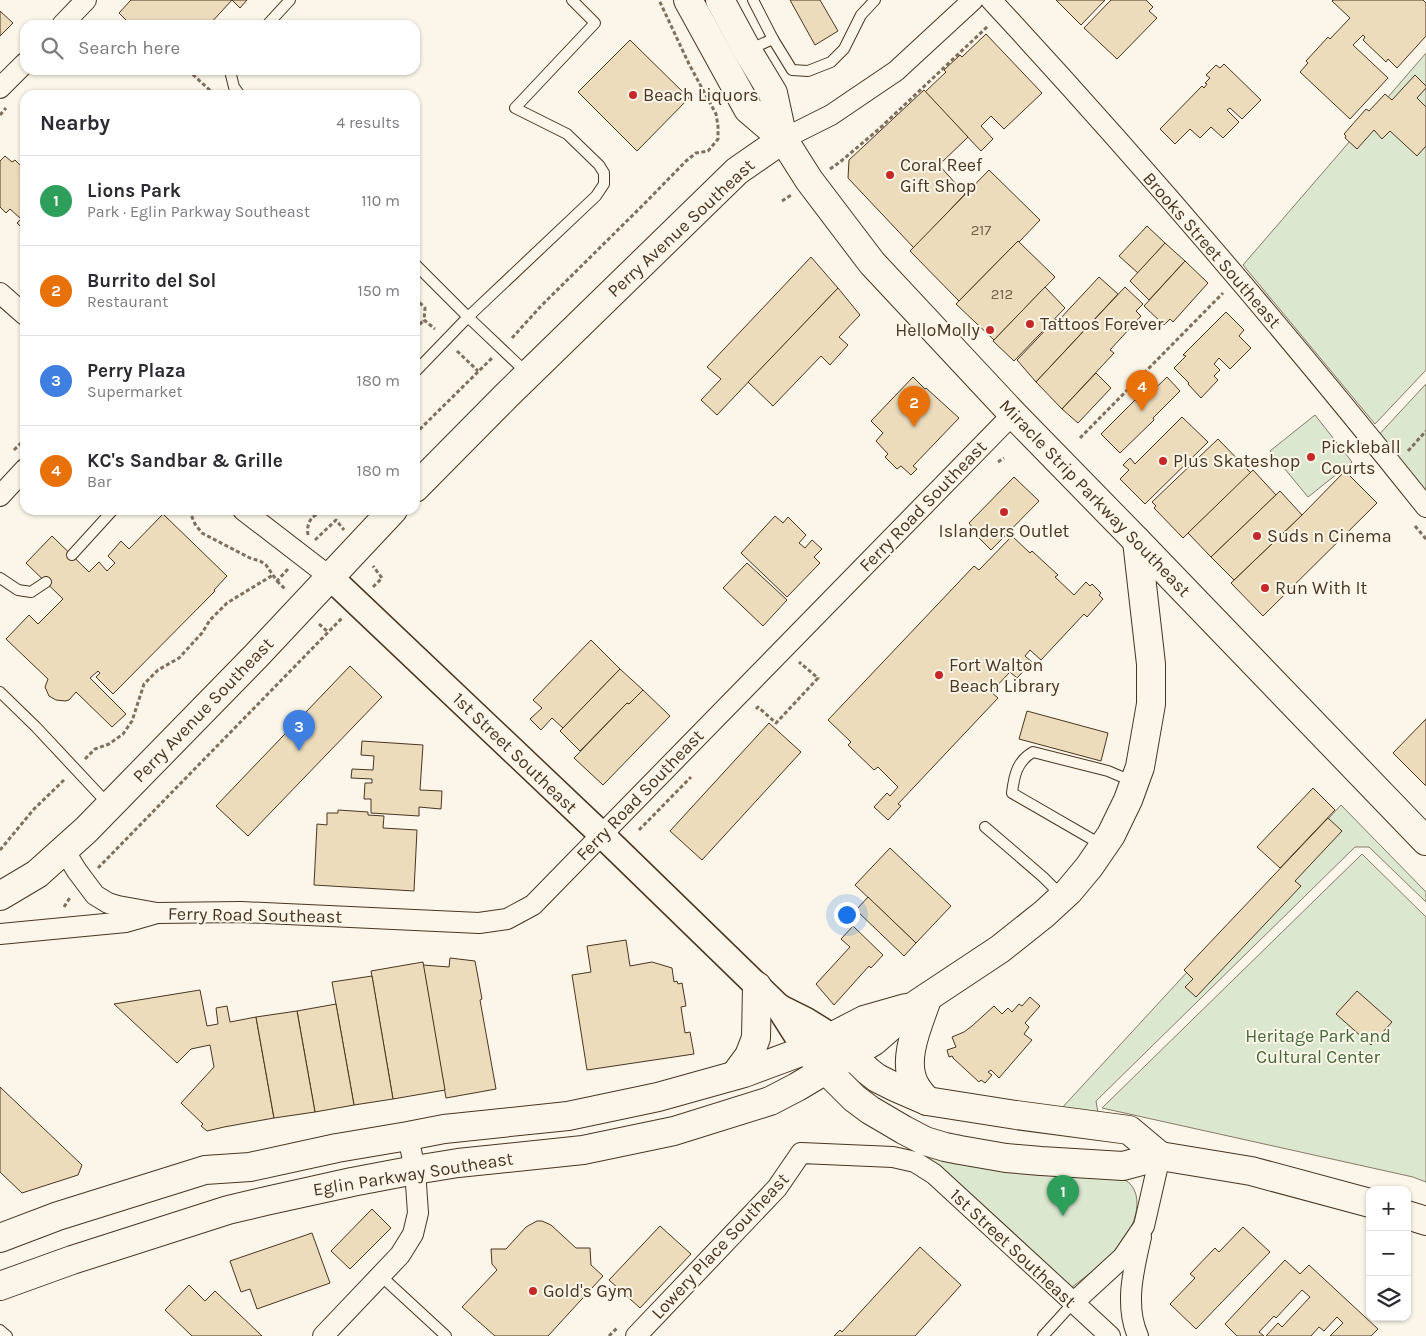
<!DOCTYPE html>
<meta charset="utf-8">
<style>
body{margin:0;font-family:Karla,sans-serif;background:#f2f2f3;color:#2b2b33}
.controls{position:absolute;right:15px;bottom:15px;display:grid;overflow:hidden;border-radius:10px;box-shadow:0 1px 4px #0004}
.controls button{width:45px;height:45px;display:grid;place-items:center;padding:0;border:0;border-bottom:1px solid #e1e1e2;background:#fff;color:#2b2b33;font:25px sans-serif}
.you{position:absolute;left:846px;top:914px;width:18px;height:18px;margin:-12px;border:4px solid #fff;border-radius:50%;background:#1a73e8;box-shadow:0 0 0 8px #1a73e833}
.badge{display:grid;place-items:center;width:32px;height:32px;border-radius:50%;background:#c62828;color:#fff;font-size:16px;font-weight:700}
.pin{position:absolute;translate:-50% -41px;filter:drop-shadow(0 1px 2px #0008)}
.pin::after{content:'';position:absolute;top:26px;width:18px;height:15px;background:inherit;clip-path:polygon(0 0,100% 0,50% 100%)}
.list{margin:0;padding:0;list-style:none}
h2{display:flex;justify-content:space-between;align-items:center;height:65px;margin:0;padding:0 20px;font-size:21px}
h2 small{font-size:16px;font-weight:400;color:#7c7c81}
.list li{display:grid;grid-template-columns:32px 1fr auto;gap:15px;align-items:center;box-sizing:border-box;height:90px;padding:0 20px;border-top:1px solid #e1e1e2}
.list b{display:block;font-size:19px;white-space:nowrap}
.list p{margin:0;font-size:16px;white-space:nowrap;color:#7c7c81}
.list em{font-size:16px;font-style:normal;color:#7c7c81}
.icon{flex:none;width:28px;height:28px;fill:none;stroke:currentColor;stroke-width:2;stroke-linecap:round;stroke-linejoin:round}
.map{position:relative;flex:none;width:1426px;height:1336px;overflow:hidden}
.search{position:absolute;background:#fff;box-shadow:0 1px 4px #0004;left:20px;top:20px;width:400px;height:55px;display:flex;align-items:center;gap:12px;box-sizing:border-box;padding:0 18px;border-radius:15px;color:#7c7c81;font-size:19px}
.panel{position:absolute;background:#fff;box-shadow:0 1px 4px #0004;left:20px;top:90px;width:400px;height:425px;border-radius:15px}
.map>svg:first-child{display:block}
.green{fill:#dce7d0;stroke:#887966}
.building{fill:#ecdcbc;stroke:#4a3520}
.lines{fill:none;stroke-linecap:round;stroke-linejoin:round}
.service-casing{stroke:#4a3520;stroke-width:12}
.minor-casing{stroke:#4a3520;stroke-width:22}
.tertiary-casing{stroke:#4a3520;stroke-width:28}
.primary-casing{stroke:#4a3520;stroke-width:30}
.trunk-casing{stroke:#4a3520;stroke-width:30}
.path{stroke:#7f6f5c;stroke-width:3;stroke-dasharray:4 2.5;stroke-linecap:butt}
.service{stroke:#fbf6e9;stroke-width:10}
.minor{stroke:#fbf6e9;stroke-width:20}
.tertiary{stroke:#fbf6e9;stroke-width:25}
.primary{stroke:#fbf6e9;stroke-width:28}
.trunk{stroke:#fbf6e9;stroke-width:28}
.poi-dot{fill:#c62828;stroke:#fbf6e9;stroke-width:2}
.labels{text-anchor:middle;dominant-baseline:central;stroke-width:4;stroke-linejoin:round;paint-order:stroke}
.number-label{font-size:15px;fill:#725f47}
.poi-label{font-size:18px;fill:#4a3520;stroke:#fbf6e9;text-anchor:start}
.street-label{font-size:18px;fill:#4a3520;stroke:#fbf6e9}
.park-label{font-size:18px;fill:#436837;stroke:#fbf6e9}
</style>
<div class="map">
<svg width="1426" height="1336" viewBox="0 0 1426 1336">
<rect width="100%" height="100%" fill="#fbf6e9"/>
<g class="green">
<path d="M1426,53V370L1375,424L1243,265Z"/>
<path d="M1426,384V507L1373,441Z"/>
<path d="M1315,415L1352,462L1308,497L1270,451Z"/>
<path d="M1341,805L1426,892V902L1369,847H1355L1096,1101L1098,1113L1061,1109Z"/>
<path d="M1362,854L1426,917V1182L1413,1177L1102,1108Z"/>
<path d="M926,1150L1119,1177C1150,1188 1135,1229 1118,1248C1105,1263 1087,1275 1071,1288L921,1158Z"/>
</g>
<g class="building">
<path d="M131,0H247L240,8L232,0L209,25H131L119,13Z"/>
<path d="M790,0H820L838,31L815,45Z"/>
<path d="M1056,0H1105L1081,25Z"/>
<path d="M1111,0H1146L1153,7L1149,11L1157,18L1117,59L1084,28Z"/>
<path d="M1333,0H1423L1426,3V36L1397,68L1388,59L1386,62L1363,40L1365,37L1363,35L1353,45L1388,78L1350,119L1300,72L1308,63L1306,61L1328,37L1330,39L1350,18L1332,1Z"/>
<path d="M0,11L13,23L0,36Z"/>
<path d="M986,34L1042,93L1004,129L991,116L981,126L993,139L981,151L925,92L946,72L944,70L960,55L962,57Z"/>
<path d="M630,40L689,98L637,151L578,92Z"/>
<path d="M1224,64L1261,100L1242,119L1230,108L1227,110L1239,122L1223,138L1211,127L1200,138L1190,129L1175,144L1160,129L1202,86L1204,88L1207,84L1205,83L1210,78L1206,75L1216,65L1220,68Z"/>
<path d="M1415,75L1426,86V88L1417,98L1426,107V146L1417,156L1390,131L1382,139L1374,130L1357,149L1345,138L1346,136L1344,134L1366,109L1369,111L1385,94L1392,100Z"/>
<path d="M924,90L968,137L939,165L965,194L914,248L848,178L849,160Z"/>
<path d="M5,156L12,162L15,160L22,167L20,170L25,175V177L21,182L25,186V231L17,223L21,219L10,209L6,213L0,207V161Z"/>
<path d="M989,170L1040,220L1019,242L1018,241L959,301L910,251Z"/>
<path d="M1147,226L1165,243L1138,273L1119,256Z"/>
<path d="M1018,241L1055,277L994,340L956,304Z"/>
<path d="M1165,243L1185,261L1149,300L1130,281Z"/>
<path d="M811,257L838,288L717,415L701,400L721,379L707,367Z"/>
<path d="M1185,261L1208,283L1173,322L1170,319L1164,325L1144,306Z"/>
<path d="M1099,277L1118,294L1036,382L1017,360L1056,319L1058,321Z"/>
<path d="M1045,287L1065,308L1014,361L993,341Z"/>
<path d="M1125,287L1143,304L1136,311L1141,316L1110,350L1114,353L1062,409L1036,382Z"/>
<path d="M838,288L860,315L839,337L848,345L830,365L821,356L773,406L748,382Z"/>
<path d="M1226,312L1244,330L1239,336L1251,348L1230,369L1219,358L1214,364L1220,370L1214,376L1218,380L1201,398L1188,384L1189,383L1174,368L1186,356L1183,355Z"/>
<path d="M1096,373L1111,388L1078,423L1062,409Z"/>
<path d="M913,377L925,389L926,388L959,418L913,466L917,469L911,475L901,466L897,469L885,457L888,454L876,441L883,433L871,421Z"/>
<path d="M1167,377L1180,391L1153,418L1154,420L1120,453L1101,434L1135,400L1139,404Z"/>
<path d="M1182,417L1208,442L1145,504L1120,479L1129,470L1123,465L1130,458L1135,464Z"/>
<path d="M1218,439L1251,473L1183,538L1154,508L1156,506L1152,502Z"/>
<path d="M1253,470L1276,495L1211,557L1188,533Z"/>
<path d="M1345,471L1377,503L1263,616L1231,583L1302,515Z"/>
<path d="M1014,477L1039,501L991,550L971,530L973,528L969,523Z"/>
<path d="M1280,491L1302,515L1234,580L1211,557Z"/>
<path d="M163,514L227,576L214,590L215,591L113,694L96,677L100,673L98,671L90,678L126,714L112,727L76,692L69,700L65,701L56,700L49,696L45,687L48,679L6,639L29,615L38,624L63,599L26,563L52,536L89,572L99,562L107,571L115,563L108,556L121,541L129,549Z"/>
<path d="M775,516L783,523L788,517L806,535L799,543L805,548L812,540L822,549L814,557L820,563L787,597L741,553Z"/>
<path d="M1012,536L1030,553L1032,551L1058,575L1055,577L1074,595L1086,582L1090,586L1092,584L1101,593L1099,595L1103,599L1087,617L1084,614L1041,660L1030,650L1025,656L1032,662L1017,678L1010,672L991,692L998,698L898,804L901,806L888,820L874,807L887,793L890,796L898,787L878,767L874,770L848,745L851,742L828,720L974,566L979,570Z"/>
<path d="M747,563L787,600L763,626L723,588Z"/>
<path d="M591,640L620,669L563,728L552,718L541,730L530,719L542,708L533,700Z"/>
<path d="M350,666L382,697L248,836L216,806Z"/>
<path d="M620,669L643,690L629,704L627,703L580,751L560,731Z"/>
<path d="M643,690L670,716L603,785L574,758L627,703L629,704Z"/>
<path d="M1027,711L1108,733L1101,761L1019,739Z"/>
<path d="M1426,719V786L1393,753Z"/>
<path d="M769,723L801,752L702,860L670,831Z"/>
<path d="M362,741L423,745L420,790L442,791L441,809L419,807V816L371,813V799H364L365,783H372V779L351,778L352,769L373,770L374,756L361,755Z"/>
<path d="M1313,788L1335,810L1280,868L1257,847Z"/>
<path d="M338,810L368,812V815L384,816L383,828L417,830L414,891L314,885L317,824L327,825V813H338Z"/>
<path d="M1328,818L1342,831L1295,881L1301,886L1196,997L1185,987L1193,979L1184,970Z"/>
<path d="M890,848L951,906L916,943L855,885Z"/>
<path d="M868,897L916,943L904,956L856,910Z"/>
<path d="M853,926L883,955L871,968L869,966L834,1005L816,984L850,947L841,939Z"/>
<path d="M626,940L630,966L652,962L672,968L674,982L677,981L678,984L682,983L686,1006L681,1007L685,1033L690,1032L694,1054L587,1070L572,975L591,972L587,946Z"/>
<path d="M450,958L475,961L482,999L480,1000L496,1089L446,1098L423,965L449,967Z"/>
<path d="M423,962L445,1090L393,1099L371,971Z"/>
<path d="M372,976L393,1099L354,1105L332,982Z"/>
<path d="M200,990L207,1026L218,1024L216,1008L227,1006L230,1022L256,1017L274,1118L224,1127L207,1131L201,1126L203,1124L181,1103L214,1067L210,1045L191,1049L177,1063L114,1004Z"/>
<path d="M1357,991L1392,1022L1371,1045L1336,1014Z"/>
<path d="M1030,997L1040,1006L1025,1023L1029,1027L1024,1034L1032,1040L999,1078L991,1070L988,1072L992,1075L985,1083L981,1080L979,1082L953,1058V1057L952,1056L949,1057L947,1050L956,1047L952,1037L964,1032L972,1026L994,1006L1002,1014L1008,1008L1012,1012L1019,1004L1022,1006Z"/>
<path d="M336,1004L354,1105L315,1112L297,1011Z"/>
<path d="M297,1011L315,1112L274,1118L256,1017Z"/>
<path d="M0,1087L82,1165L78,1175L22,1193L0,1172Z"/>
<path d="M372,1209L391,1228L350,1269L331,1251Z"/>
<path d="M537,1221H542L551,1225L576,1248H590L591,1265L603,1276L548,1336H495L462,1307L497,1270L492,1264L491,1249H506L526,1227Z"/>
<path d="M660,1226L691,1254L640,1308L609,1280Z"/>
<path d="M1243,1227L1270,1252L1196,1329L1170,1304L1195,1278L1190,1274L1215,1248L1219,1252Z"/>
<path d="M312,1233L330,1283L257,1309L250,1289L241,1292L230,1261Z"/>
<path d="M920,1247L961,1285L915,1336H834L840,1330L842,1332Z"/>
<path d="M1285,1260L1300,1274L1309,1265L1378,1329L1371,1336H1330L1343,1323L1337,1317L1324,1331L1319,1327L1311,1336H1266L1278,1323L1282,1327L1310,1297L1302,1290L1276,1318L1274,1316L1259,1332L1264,1336H1237L1225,1324Z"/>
<path d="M189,1285L205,1301L215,1291L262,1336H192L165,1310Z"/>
</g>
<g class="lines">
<defs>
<g id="service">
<path d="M267,25L290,0"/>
<path d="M773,39L792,70L808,71L831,62L844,49L861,15L875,0"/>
<path d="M748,50L773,39L753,0"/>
<path d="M231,70L230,71L234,87L240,95"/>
<path d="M415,264L468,317L527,373"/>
<path d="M415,372L468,317L596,196L604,184V173L599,165L567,134L515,108L595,23L572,0"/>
<path d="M72,555L113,510"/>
<path d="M0,578L18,590L31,592L46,582"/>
<path d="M0,692L36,727L109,805"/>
<path d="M985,827L1043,877L1062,896"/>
<path d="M1102,845L1012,793C1014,776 1017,761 1033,752L1108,771L1134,782"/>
<path d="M381,1276L446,1336"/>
<path d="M0,1330L7,1336"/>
<path d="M1043,1336L1073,1303"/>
</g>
<g id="minor">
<path d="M991,0C1142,163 1287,333 1426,507"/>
<path d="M62,25L86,0"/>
<path d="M0,88L25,63"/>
<path d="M783,139L831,115L896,71L973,0"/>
<path d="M0,293L25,315"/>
<path d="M0,496L25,469"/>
<path d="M243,510L330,577"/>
<path d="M64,850L77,871L95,895L108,903L118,906L157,913L241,912L479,923L507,919L533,905L1013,414"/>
<path d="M0,934L126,922L154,914"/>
<path d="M1073,1303L1123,1257L1144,1226L1160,1156"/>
<path d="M323,1336L400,1255L413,1234L418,1213L415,1170L408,1136"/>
<path d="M636,1336L777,1188L801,1153L893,1157L915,1162L934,1174L1110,1336"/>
<path d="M1138,1336C1124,1305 1134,1268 1141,1237"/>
</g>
<g id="tertiary">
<path d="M330,577L601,834L778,1006L806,1050"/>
<path d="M779,1007L807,1021L831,1036"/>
</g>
<g id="primary">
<path d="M415,488L506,396L737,171L783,139"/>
<path d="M0,896L37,874L86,830L256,656L393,510"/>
</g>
<g id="trunk">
<path d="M688,0L748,109L783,139L809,180L872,263L1013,414L1137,541L1426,841"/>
<path d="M720,0L747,50L773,93L783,139"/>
<path d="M927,999C919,1023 901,1060 915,1085C918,1091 923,1096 927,1101"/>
<path d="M839,1043L868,1071L877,1078L897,1088L927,1101L1016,1115L1129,1130L1160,1156"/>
<path d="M814,1058L854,1098L870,1110L904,1130L925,1141L945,1147L960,1150L1006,1158L1041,1161L1123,1166L1160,1156L1251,1171L1370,1203"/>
<path d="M735,1075L749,1056L756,1038L757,986"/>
<path d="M1407,1215L1426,1221"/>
<path d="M0,1238L58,1216L205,1170L250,1167L337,1148L408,1136L444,1129L568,1116L658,1097L744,1073L806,1050L864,1020L906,1008"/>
<path d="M0,1286L72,1260L228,1210L266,1201L352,1182L415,1170L458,1163L583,1150L674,1131L770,1101L797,1087L874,1041L914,1006L1000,949L1044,914L1069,891L1089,867L1111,835L1128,800L1140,767L1151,704V664L1137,541"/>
</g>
</defs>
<use href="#service" class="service-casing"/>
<use href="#minor" class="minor-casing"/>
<use href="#tertiary" class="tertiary-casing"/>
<use href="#primary" class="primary-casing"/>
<use href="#trunk" class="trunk-casing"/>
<g class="path">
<path d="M188,70L215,95"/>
<path d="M0,115L6,108"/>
<path d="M830,169L840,162L879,129L988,26"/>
<path d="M782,201L791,195"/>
<path d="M415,298L425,308L424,320L435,329"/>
<path d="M415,329L424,320"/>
<path d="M512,338L541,306L646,202L686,161L696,153L708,151L718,139V126L716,114L689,64L659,0"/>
<path d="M457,351L478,371"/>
<path d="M415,434L492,358"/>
<path d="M1080,438L1223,293"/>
<path d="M14,450L25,439"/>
<path d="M1408,451L1426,431"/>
<path d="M998,462L1004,458"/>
<path d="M189,510L195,524L202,533L250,558L260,561L266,565L277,581L288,569"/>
<path d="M1415,526L1426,539"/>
<path d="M308,535C306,520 313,515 326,510"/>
<path d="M315,540L336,520L344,530"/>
<path d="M277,581L285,589"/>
<path d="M373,587L382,578L373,566"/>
<path d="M319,624L328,632"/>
<path d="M756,709L758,707L776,723L818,678L799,662"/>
<path d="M85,759L95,749L109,744L123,734L132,721L144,684L158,670L179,658L202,633L210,620L227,603L273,575"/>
<path d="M639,830L691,777"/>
<path d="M0,850L34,809L65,779"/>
<path d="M98,868L342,618"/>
<path d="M64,907L71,896"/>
<path d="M609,1336L617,1328"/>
</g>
<use href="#service" class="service"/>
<use href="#minor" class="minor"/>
<use href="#tertiary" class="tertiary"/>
<use href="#primary" class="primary"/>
<use href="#trunk" class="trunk"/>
</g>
<g class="poi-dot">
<circle cx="633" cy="95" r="5"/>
<circle cx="890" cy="175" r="5"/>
<circle cx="1030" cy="324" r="5"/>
<circle cx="990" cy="330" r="5"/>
<circle cx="1311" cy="457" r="5"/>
<circle cx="1163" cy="461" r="5"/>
<circle cx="1004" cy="512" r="5"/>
<circle cx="1257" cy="536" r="5"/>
<circle cx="1265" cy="588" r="5"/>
<circle cx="939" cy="675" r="5"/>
<circle cx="533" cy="1291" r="5"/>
</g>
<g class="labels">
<g class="number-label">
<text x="981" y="230">217</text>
<text x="1002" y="294">212</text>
</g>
<g class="poi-label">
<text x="643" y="95">Beach Liquors</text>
<text x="900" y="165">Coral Reef<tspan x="900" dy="21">Gift Shop</tspan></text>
<text x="1040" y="324">Tattoos Forever</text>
<text x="980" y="330" text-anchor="end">HelloMolly</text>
<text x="1321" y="447">Pickleball<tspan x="1321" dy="21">Courts</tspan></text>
<text x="1173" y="461">Plus Skateshop</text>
<text x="1004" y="531" text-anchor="middle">Islanders Outlet</text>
<text x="1267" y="536">Suds n Cinema</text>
<text x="1275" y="588">Run With It</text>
<text x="949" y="665">Fort Walton<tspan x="949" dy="21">Beach Library</tspan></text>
<text x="543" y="1291">Gold's Gym</text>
</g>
<g class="street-label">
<text transform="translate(681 228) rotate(-43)">Perry Avenue Southeast</text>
<text transform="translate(1212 250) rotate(49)">Brooks Street Southeast</text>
<text transform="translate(1095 498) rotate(46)">Miracle Strip Parkway Southeast</text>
<text transform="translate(923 506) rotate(-46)">Ferry Road Southeast</text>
<text transform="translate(203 710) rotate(-46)">Perry Avenue Southeast</text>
<text transform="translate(515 753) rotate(44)">1st Street Southeast</text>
<text transform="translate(640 795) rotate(-46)">Ferry Road Southeast</text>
<text transform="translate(255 915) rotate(1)">Ferry Road Southeast</text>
<text transform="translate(413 1174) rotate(-9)">Eglin Parkway Southeast</text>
<text transform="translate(720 1246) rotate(-47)">Lowery Place Southeast</text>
<text transform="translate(1013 1248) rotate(43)">1st Street Southeast</text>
</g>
<g class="park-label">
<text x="1318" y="1036">Heritage Park and<tspan x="1318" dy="21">Cultural Center</tspan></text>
</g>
</g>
</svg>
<div class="controls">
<button>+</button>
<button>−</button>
<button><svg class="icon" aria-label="layers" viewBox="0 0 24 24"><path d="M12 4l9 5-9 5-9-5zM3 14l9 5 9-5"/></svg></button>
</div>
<div class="you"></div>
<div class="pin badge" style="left:1063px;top:1216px;background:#2e9e5b">1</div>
<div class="pin badge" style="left:914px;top:427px;background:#e8710a">2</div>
<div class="pin badge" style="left:299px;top:751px;background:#3f7fe0">3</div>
<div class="pin badge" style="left:1142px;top:411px;background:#e8710a">4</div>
<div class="search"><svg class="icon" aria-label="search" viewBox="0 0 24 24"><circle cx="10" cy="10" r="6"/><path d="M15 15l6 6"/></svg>Search here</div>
<section class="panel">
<h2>Nearby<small>4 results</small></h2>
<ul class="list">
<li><span class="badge" style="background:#2e9e5b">1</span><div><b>Lions Park</b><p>Park · Eglin Parkway Southeast</p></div><em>110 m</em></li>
<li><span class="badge" style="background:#e8710a">2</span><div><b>Burrito del Sol</b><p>Restaurant</p></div><em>150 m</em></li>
<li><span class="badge" style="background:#3f7fe0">3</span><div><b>Perry Plaza</b><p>Supermarket</p></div><em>180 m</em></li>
<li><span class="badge" style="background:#e8710a">4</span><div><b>KC's Sandbar &amp; Grille</b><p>Bar</p></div><em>180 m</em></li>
</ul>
</section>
</div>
